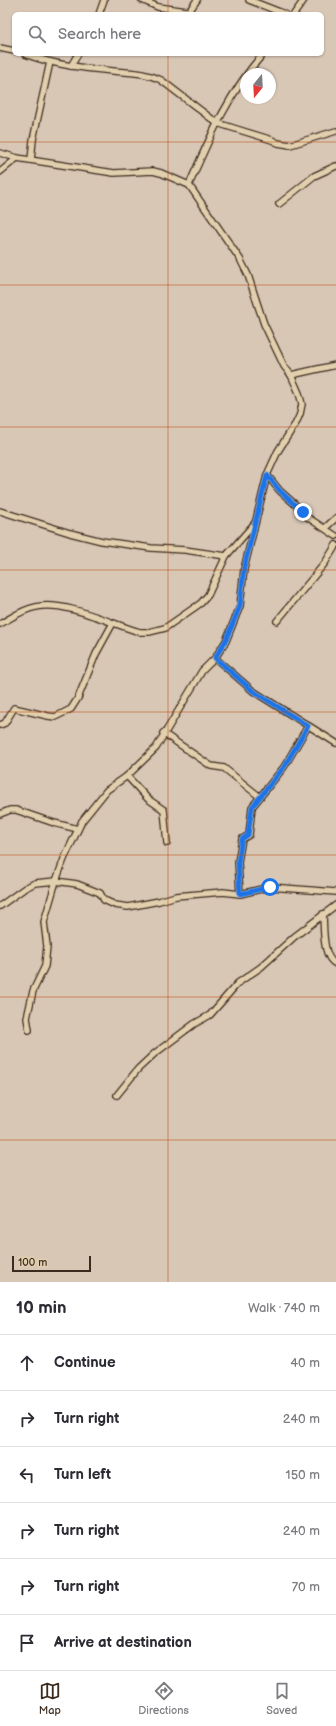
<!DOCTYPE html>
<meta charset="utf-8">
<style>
body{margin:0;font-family:"Balsamiq Sans",sans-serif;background:#f2f2f3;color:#2b2b33}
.compass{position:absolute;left:240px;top:68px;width:36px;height:36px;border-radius:50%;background:#fff;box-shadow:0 1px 3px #0004;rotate:198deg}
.scale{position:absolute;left:12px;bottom:10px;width:79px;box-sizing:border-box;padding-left:4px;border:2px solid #3b2a1e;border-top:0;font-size:11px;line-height:14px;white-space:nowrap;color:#3b2a1e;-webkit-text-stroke:3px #e2cfad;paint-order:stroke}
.stop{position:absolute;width:12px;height:12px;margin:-9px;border:3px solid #1a73e8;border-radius:50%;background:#fff}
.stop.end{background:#1a73e8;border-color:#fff;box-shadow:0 1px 4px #0008}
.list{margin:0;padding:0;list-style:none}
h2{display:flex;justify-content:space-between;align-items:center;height:52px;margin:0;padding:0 16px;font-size:17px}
h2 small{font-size:13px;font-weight:400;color:#7c7c81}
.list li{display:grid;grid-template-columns:26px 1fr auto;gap:12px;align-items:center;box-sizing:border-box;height:56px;padding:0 16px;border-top:1px solid #e1e1e2}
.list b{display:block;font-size:15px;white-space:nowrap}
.list em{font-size:13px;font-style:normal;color:#7c7c81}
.icon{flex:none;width:22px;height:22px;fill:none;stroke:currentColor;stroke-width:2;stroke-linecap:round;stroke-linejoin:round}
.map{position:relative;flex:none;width:336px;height:1282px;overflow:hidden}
.search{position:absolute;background:#fff;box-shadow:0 1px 3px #0004;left:12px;right:12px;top:12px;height:44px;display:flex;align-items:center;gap:10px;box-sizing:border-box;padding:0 14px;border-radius:6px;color:#7c7c81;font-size:15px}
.sheet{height:388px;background:#fff}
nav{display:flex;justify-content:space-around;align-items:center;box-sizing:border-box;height:56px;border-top:1px solid #e1e1e2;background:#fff;font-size:11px;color:#7c7c81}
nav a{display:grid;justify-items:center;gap:2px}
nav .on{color:#3b2a1e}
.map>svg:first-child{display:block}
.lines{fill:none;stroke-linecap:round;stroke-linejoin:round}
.street-casing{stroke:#3b2a1e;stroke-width:8}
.street{stroke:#e2cfad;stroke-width:5.5}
.route{stroke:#1a73e8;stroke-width:5}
.grid{fill:none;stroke:#bd4d10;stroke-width:1;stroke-opacity:0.55}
</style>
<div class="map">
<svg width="336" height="1282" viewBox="0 0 336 1282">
<rect width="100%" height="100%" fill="#d9c7b6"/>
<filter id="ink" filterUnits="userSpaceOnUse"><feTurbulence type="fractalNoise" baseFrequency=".025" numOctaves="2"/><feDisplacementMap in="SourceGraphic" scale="8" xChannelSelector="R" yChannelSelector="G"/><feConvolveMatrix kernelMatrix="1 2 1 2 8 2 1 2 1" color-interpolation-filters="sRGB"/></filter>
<g filter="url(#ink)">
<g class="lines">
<defs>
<g id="street">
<path d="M142,0L158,7L187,11L190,10L197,0"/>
<path d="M249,0L285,14"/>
<path d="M99,14L104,0"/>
<path d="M294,14L304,0"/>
<path d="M0,48L14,51"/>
<path d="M25,54C54,65 83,68 113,71C131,73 145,72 161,80L217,123L272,140L278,143L290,145L336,131"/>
<path d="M71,66L78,54"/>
<path d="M0,153L17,158L114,173L153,171L161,173L189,185L240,259L248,275L264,324L284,366L291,375L299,393L302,404L300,414L296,423L278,451L267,475L244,569L240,606L226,641L215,658L202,671L156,748L127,776L107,790L82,821L64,859L56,881L44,922L47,946L45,966L33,991L27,1018L29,1030"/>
<path d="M31,160L33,140L50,62"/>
<path d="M0,172L17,158"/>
<path d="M189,185C210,137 228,94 263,54"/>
<path d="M279,204L314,176L336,166"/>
<path d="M291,375L336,365"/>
<path d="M267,475L280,491L297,506L307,517L336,536"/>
<path d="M0,511L70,533L102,541L151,548L185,550L226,556"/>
<path d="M325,528L336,518"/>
<path d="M277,621L325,563L336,545"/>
<path d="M0,624C11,618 23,609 36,607C65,600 111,624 140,632H149L165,628L201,603L208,595L226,556L255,523"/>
<path d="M215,658L253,691L336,743"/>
<path d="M0,725L5,723L14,708L48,716L55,717L71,709L78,698L96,654L113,623"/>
<path d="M163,733L211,766L224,768L260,797"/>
<path d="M127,776L148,799L164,810L167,843"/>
<path d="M0,814L10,810H16L54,823L78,829"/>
<path d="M240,894L238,862L242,839L249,835L252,807L284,767L308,726"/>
<path d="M0,906L25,888L35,883L56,881L77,884L100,893L104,900L115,905L128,907L159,901L176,896L223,892L240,894L270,887L336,892"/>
<path d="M323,914C324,928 322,958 336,964"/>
<path d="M117,1095L138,1069L154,1054L194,1024L210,1015L238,983L261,967L294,937L336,905"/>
</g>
</defs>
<use href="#street" class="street-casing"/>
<use href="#street" class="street"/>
</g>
</g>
<g class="lines" filter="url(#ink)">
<path class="route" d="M270,887L240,894L238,862L242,839L248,835L252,807L284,767L308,726L253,691L215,658L226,640L240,606L244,568L267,475L280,491L303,512"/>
</g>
<path class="grid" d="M168,0V14M168,54V1282M0,142H336M0,285H336M0,427H336M0,570H336M0,712H336M0,855H336M0,997H336M0,1140H336"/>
</svg>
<svg class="compass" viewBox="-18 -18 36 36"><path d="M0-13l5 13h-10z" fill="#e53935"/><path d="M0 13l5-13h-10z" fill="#7c7c81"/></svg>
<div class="scale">100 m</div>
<div class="stop" style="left:270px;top:887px"></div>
<div class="stop end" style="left:303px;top:512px"></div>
<div class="search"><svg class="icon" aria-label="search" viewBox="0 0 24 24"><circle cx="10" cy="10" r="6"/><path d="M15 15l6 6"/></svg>Search here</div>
</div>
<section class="sheet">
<h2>10 min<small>Walk · 740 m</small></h2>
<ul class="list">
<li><svg class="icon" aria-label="ahead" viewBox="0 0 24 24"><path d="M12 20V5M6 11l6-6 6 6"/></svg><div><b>Continue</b></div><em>40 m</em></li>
<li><svg class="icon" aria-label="right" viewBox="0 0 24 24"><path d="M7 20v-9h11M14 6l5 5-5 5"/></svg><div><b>Turn right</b></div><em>240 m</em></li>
<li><svg class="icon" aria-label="left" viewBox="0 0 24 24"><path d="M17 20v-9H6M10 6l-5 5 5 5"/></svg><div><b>Turn left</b></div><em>150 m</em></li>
<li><svg class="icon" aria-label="right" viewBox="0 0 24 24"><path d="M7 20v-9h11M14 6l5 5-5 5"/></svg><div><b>Turn right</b></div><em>240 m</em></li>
<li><svg class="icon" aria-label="right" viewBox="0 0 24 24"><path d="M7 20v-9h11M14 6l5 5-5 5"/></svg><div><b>Turn right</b></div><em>70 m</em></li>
<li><svg class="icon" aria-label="arrive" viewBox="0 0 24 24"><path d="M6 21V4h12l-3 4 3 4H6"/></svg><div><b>Arrive at destination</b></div></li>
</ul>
</section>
<nav>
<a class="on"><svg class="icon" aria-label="map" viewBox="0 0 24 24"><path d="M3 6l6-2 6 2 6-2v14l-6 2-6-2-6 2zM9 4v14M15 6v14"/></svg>Map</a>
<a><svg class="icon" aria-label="directions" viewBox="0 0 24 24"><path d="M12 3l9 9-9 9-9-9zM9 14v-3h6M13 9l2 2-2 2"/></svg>Directions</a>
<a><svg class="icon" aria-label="saved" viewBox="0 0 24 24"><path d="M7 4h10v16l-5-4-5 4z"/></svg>Saved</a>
</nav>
